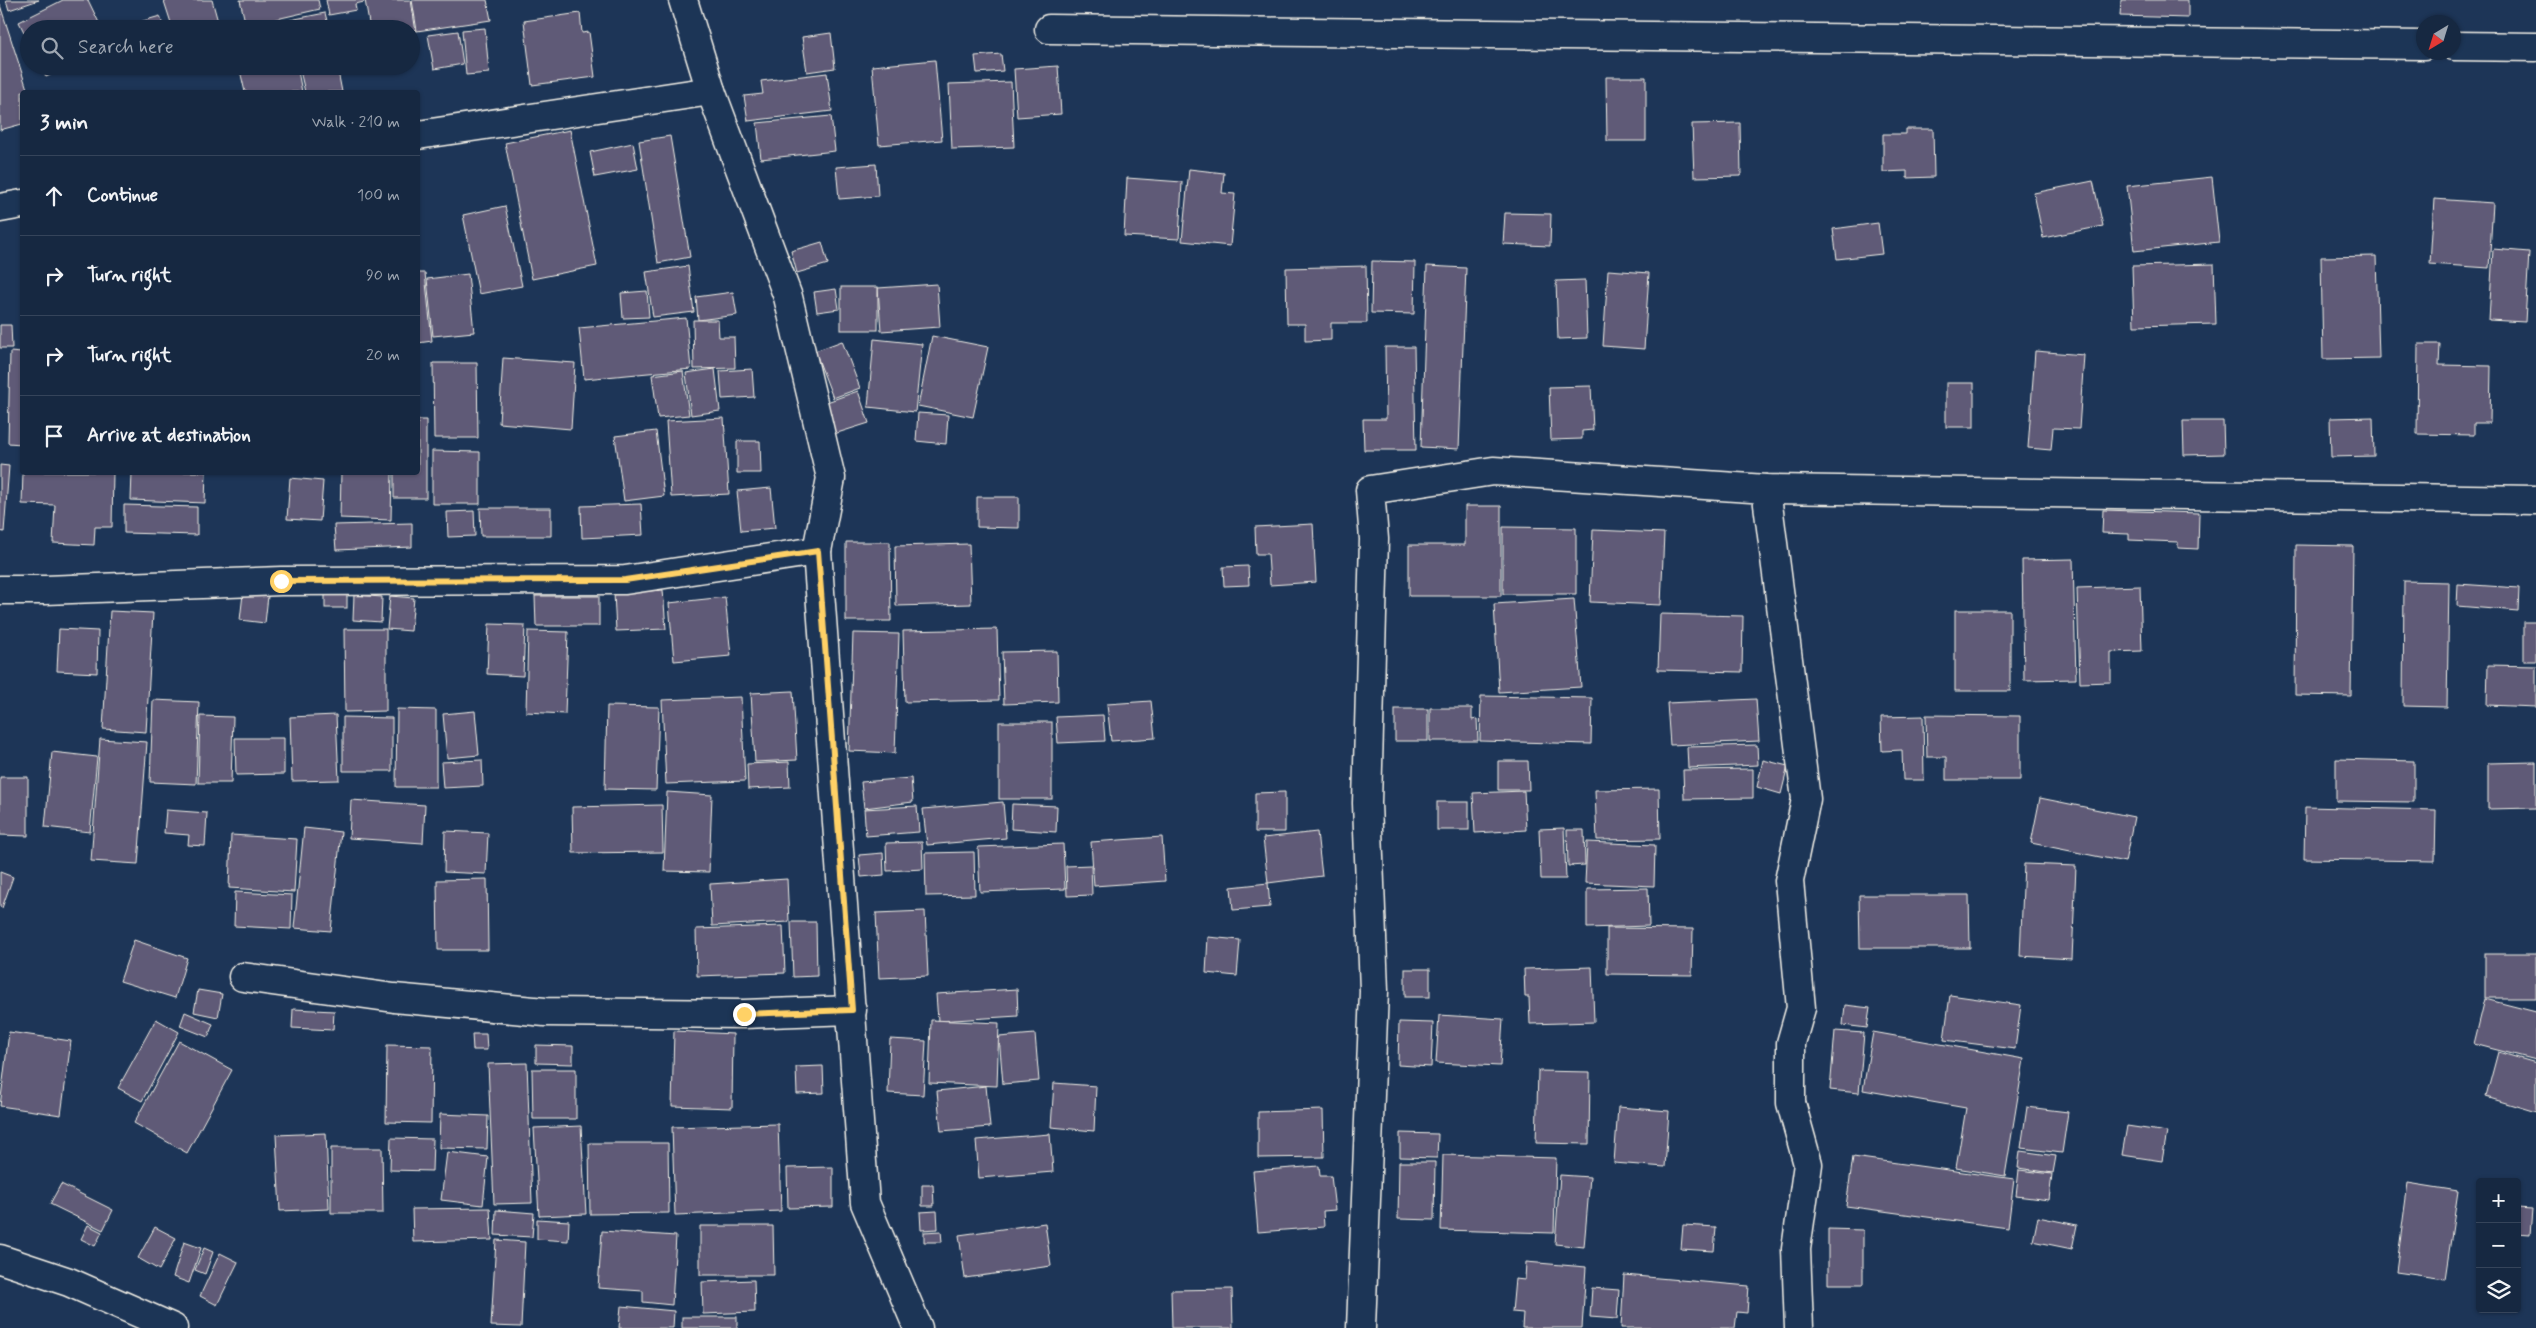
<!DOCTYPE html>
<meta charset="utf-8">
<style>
body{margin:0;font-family:Mynerve,sans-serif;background:#1f3048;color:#f1f3f6}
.controls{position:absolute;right:15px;bottom:15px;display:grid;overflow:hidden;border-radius:5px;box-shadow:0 1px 4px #0004}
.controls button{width:45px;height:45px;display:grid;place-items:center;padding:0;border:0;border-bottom:1px solid #35445a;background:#162841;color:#f1f3f6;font:25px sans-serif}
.compass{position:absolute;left:2416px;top:15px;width:45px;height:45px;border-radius:50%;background:#162841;box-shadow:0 1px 4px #0004;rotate:218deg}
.stop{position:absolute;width:15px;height:15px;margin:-11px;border:4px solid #ffd166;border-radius:50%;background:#fff}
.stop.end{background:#ffd166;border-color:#fff;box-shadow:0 1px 5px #0008}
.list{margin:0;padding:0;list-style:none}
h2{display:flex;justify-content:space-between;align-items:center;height:65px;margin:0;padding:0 20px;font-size:21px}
h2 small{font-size:16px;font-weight:400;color:#9ea6b1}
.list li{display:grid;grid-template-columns:32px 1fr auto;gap:15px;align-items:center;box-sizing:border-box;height:80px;padding:0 20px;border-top:1px solid #35445a}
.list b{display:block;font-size:19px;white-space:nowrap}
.list em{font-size:16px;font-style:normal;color:#9ea6b1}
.icon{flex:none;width:28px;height:28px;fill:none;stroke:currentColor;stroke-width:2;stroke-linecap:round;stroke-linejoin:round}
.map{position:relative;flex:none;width:2536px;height:1328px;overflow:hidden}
.search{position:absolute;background:#162841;box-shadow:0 1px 4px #0004;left:20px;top:20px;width:400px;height:55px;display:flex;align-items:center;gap:12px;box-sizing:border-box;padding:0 18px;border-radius:28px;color:#9ea6b1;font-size:19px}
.panel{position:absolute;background:#162841;box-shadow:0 1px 4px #0004;left:20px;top:90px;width:400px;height:385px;border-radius:5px}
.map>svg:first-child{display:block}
.building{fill:#5e5a77;stroke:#f4f1e8}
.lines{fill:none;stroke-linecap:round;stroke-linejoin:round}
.minor-casing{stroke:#f4f1e8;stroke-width:31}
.minor{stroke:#1d3557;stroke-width:28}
.route{stroke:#ffd166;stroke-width:6}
</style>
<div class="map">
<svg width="2536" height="1328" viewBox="0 0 2536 1328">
<rect width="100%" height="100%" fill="#1d3557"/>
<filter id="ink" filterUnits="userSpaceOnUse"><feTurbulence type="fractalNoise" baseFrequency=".02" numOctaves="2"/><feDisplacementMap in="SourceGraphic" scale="10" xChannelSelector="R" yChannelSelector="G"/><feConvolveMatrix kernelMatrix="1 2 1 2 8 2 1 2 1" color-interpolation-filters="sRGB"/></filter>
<g filter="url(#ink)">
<g class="building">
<path d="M6,0H39L9,10Z"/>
<path d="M63,0H88L102,29H29V42L19,22Z"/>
<path d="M168,0H212L220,29H173L164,1Z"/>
<path d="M240,0H318L320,9L246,26Z"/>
<path d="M326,0H364V2L355,4L356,10L329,15Z"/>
<path d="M365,0H411L416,32L411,33V29H370Z"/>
<path d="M412,0H487L491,20L417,31Z"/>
<path d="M2121,0H2188V18L2120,16Z"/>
<path d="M0,5L28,92H22V124L0,130Z"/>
<path d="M325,13L329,29H292L290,20Z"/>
<path d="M580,13L582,33L589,32L595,77L532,85L524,21Z"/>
<path d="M160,16L164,29H116Z"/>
<path d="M485,28L489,73L466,75L462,30Z"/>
<path d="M458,31L463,64L434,69L428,35Z"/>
<path d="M831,33L835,68L807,72L802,37Z"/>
<path d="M1001,54L1003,71L977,73L975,56Z"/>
<path d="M935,60L942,140L879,145L872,66Z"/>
<path d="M41,66H69L46,77Z"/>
<path d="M239,66H297L302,92H245Z"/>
<path d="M299,66H337L342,92H305Z"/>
<path d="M1058,66L1061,114L1017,117L1014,69Z"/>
<path d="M827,73L832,111L748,121L744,96L763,94L761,81Z"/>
<path d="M1606,77H1646V141H1607Z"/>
<path d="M1011,82L1014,147L952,149L949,84Z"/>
<path d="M831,116L835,151L761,159L757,123Z"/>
<path d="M1740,123L1741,176L1694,177L1692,124Z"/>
<path d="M1906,129H1933L1934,177L1907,178V171L1883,172V134H1906Z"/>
<path d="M570,130L597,266L532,279L505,143Z"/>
<path d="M670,136L690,257L658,263L639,141Z"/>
<path d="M633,143L638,169L595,177L590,152Z"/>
<path d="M876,164L878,196L839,199L836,167Z"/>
<path d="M1189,169L1224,173L1222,193L1235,194L1230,246L1182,241Z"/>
<path d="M2212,177L2219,242L2134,251L2127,186Z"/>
<path d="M1127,178L1182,182L1179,239L1124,236Z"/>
<path d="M2093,181L2103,226L2043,238L2034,193Z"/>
<path d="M2434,199L2493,203L2489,268L2430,264Z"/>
<path d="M505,206L522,286L479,294L463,215Z"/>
<path d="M1505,213L1551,214L1550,246L1503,244Z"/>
<path d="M1878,223L1882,254L1837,259L1833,229Z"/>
<path d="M822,242L828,264L797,273L791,251Z"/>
<path d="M2493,249L2529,252L2525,322L2489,320Z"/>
<path d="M2376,256L2379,358L2323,359L2321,257Z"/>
<path d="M1372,261L1415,262L1414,314L1371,313Z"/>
<path d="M2214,264L2216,324L2134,326L2132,266Z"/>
<path d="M688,266L694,312L653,317L646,272Z"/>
<path d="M1366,266L1367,323H1331V340L1305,341V324H1287L1286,268Z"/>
<path d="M1427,266L1466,268L1459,449L1421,447Z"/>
<path d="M1608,270L1649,273L1644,349L1603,346Z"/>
<path d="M418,273H425L432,341L418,343Z"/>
<path d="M468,274L474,332L433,336L427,279Z"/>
<path d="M1585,280L1587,338L1558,339L1556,281Z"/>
<path d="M937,284L940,327L881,331L878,288Z"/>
<rect x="841" y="287" width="37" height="43"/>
<path d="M836,289L839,309L817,312L814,292Z"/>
<path d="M647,291L649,317L623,318L621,293Z"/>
<path d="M733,292L737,315L698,320L696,297Z"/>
<path d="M686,318L691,369L584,379L579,328Z"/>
<path d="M693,320H718L719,337H734L735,368L694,369Z"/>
<path d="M0,325H11L12,348H0Z"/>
<path d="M932,336L988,347L973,417L918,406Z"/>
<path d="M874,339L922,344L915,412L868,407Z"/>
<path d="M842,341L860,388L833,398L815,351Z"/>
<path d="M2418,344H2440L2439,365L2491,366L2490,423H2474V435L2417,434Z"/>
<path d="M1385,347H1414L1416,450H1364L1363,419H1386Z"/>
<path d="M2035,351L2084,355L2079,429L2053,428L2051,450L2028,448Z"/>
<path d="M10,352L22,353V444L8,443Z"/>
<path d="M503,358L575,363L571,429L499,423Z"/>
<path d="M433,363H477L478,438H434Z"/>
<path d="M715,369L720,411L691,415L686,373Z"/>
<path d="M752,369L754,397L722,399L720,371Z"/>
<path d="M683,371L689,415L658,418L652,375Z"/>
<rect x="1946" y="383" width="28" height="44"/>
<path d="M1591,386L1593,430L1582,431V439L1551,440L1549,387Z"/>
<path d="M858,391L869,423L834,434L824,403Z"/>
<path d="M918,413L948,415L946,444L916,441Z"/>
<path d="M2373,417L2374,456L2331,457L2330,418Z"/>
<path d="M724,418L729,494L671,497L666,421Z"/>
<path d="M418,420H426V498H394V472H418Z"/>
<path d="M2183,421H2223L2224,454L2184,455Z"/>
<path d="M656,431L664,496L624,501L615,436Z"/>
<path d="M737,441H760L761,473H737Z"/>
<path d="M432,451L480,452V504H432Z"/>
<path d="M0,465L9,466L4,532L0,531Z"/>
<path d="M23,472H113L112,527H95L94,545L53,543L55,505L22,504Z"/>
<path d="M132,472H206L205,503L131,500Z"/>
<path d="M341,472H392L391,520L340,518Z"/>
<path d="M290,478L323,481L320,521L287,519Z"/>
<path d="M771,488L775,528L741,531L737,491Z"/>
<path d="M977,497H1019V528L977,527Z"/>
<path d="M641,504L643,535L582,538L581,506Z"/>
<path d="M124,505L197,507V535L124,533Z"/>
<path d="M1465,506H1501V596H1409V545H1465Z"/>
<path d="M480,508H551V536H481Z"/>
<path d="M2103,510L2199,513L2198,549L2178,548V542L2129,540V534L2102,533Z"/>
<path d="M474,511L475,536L448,537L447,512Z"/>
<path d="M412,523V547L336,550L334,525Z"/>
<path d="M1313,524L1316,582L1270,585L1268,554H1256L1255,527Z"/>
<path d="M1503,527L1576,528V594H1503Z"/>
<path d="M1593,530L1664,533L1661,605L1590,602Z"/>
<path d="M846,542H890L891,621H846Z"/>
<path d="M969,544L971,604L896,606L895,546Z"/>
<path d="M2296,545L2353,546L2351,696L2295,695Z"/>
<path d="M2073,559L2076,679L2024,680L2022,560Z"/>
<path d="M1248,566L1249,585L1224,586L1223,567Z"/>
<path d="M2404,581L2449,582L2447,707L2403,706Z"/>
<path d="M2458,584L2519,588L2518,611L2457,606Z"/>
<path d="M2140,586L2142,651L2111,652V682L2080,683L2077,588Z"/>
<rect x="325" y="589" width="22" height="19"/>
<path d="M663,590L666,629L616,631L614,593Z"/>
<path d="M243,594L268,596L265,623L240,620Z"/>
<path d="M354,595L382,597L381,622L353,620Z"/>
<path d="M390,596L414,598L411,631L387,629Z"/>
<path d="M535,596H599V626H536Z"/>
<path d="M725,597L731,656L674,661L669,603Z"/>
<path d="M1574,599L1581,687L1499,692L1494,604Z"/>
<rect x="1955" y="610" width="55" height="81"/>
<path d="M110,611L153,613L146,732L103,729Z"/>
<path d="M1660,614L1743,616L1742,672L1658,670Z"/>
<rect x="2524" y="622" width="12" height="39"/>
<path d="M489,624L525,625L523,676L487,674Z"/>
<path d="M59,629L98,631L97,673L57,671Z"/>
<path d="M344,629H386V711L345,712Z"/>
<path d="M997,629L999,700L905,702L903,631Z"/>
<path d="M528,631L568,632L565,714L526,712Z"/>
<path d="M853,633L899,634L895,753L849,751Z"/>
<path d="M1057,651L1058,702L1004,704L1002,652Z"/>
<path d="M2488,665L2536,666V707L2487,705Z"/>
<path d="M793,691L797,760L755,762L751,693Z"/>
<path d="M1481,696L1592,698L1591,744L1480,741Z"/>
<path d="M741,697L745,781L666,784L662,700Z"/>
<path d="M1756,699L1759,741L1670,745L1667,703Z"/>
<path d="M153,700L199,702L196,784L150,782Z"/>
<path d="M1151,701L1155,738L1111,741L1107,704Z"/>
<path d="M607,706L659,707L656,790L605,789Z"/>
<path d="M1430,708H1472V720L1477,719L1478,741H1430Z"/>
<path d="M397,709L436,710V787H396Z"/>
<rect x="1395" y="709" width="33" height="32"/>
<path d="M475,711L479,755L447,758L443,714Z"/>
<path d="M336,715L339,780L292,781L290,717Z"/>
<path d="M1103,715L1105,741L1058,743L1056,717Z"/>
<path d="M1926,715L2020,716V780H1946V757H1927Z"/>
<path d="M200,716L233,717L231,783H198Z"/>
<path d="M1923,716L1924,780H1903L1902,750L1882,751L1881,717Z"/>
<path d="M343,717L392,718V771H343Z"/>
<rect x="999" y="722" width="53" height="77"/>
<path d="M235,738H284V774L236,775Z"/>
<path d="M100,739L147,742L138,864L91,861Z"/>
<path d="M1757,745L1758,765L1688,768L1687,747Z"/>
<path d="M52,752L97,757L90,832L45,827Z"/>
<path d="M2336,759L2414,761V802L2336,801Z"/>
<path d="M482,760L483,786L443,788L441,762Z"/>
<path d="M1763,760L1788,766L1781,794L1757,787Z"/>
<path d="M1498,761H1528L1529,790H1498Z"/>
<path d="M789,762L790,787L748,789L747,764Z"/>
<path d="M2536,762V808L2488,809V763Z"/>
<path d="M1753,769V798L1684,799L1683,770Z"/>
<path d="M0,777H28V836L0,835Z"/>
<path d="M911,778L913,802L864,808L861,782Z"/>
<path d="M1659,789L1660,839L1597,840L1595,790Z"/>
<path d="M1524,791L1526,830L1475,833L1473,793Z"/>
<path d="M667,792L712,795L709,872L664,871Z"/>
<path d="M1285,792V832H1255V793Z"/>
<path d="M2040,798L2134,817L2125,862L2031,843Z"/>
<path d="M351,800L425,805L423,843L349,838Z"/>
<path d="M1003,802L1006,838L927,845L923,809Z"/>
<rect x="1437" y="802" width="32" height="28"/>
<path d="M1012,804L1057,806L1056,832L1011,829Z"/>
<path d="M662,805L663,852L573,853L572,807Z"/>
<path d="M917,806L919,832L866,836L864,809Z"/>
<path d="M2305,807L2436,810L2435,861L2304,859Z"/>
<path d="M166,810L207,813L205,846L188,845L189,835L164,833Z"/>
<path d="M304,828L341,832L331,931L294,928Z"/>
<path d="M1564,828L1566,879H1541L1539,829Z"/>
<path d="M1567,830H1584L1585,865L1568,866Z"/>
<path d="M445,831L488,833L486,874L444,872Z"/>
<path d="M1317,832L1322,876L1268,883L1263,838Z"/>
<path d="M231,835L297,839L294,892L229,888Z"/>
<path d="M1162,837L1165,881L1094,886L1091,842Z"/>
<path d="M922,842L923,869L887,871L886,843Z"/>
<path d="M1587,842L1655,845L1654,886L1585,883Z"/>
<path d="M1063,844L1065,889L980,892L978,847Z"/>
<path d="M974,852L975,895L926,896L925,853Z"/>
<path d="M883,853L884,875L861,877L859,855Z"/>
<path d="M2024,864L2076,866L2072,959L2020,956Z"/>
<path d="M1091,865L1092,895L1067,896L1066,866Z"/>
<path d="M0,872L13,877L2,908L0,907Z"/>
<path d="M487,879L488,950H438L437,880Z"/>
<path d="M787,879L789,922L712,926L710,884Z"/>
<path d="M1268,883L1270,907L1233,910L1231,887Z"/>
<path d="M1648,888L1649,926L1587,928V889Z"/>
<path d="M235,892L292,895L291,929L234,926Z"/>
<path d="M1859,895H1969L1970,948H1860Z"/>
<path d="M925,911L928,976L879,978L876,913Z"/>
<path d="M791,922H816L817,976L793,977Z"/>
<path d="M783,926L785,973L697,976L696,929Z"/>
<path d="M1607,928L1693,929L1692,975L1607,974Z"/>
<path d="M1208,937L1240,940L1237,976L1206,973Z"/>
<path d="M134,940L187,958L175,998L120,981Z"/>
<rect x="2485" y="954" width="51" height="44"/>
<path d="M1592,967L1594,1022L1530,1024L1529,997H1525L1524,969Z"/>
<rect x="1405" y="969" width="25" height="28"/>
<path d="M1017,989L1018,1016L938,1021L936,994Z"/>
<path d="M198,990L222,994L218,1017L194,1012Z"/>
<path d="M1950,995L2021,1005L2015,1049L1944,1040Z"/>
<path d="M2485,999L2536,1012V1060L2474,1044Z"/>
<path d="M1845,1005L1870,1008L1867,1028L1843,1025Z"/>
<path d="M293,1009L334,1011L333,1030L292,1028Z"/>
<path d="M185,1012L213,1024L208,1037L180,1026Z"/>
<path d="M1439,1015L1503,1019L1500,1066L1436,1063Z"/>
<path d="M156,1019L179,1032L142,1101L118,1088Z"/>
<path d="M931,1020L999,1023L997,1086L929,1083Z"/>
<path d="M1399,1022L1433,1023L1431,1067L1398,1065Z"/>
<path d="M674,1031L733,1034L732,1108L672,1106Z"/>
<path d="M1835,1031L1864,1033L1859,1093L1830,1090Z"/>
<path d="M9,1032L71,1041L61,1115L0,1106Z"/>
<path d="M1873,1032L2024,1059L2005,1176L1956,1168L1966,1108L1863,1090Z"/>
<path d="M472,1034H486L487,1050H473Z"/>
<path d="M1035,1034L1039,1081L1003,1084L999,1037Z"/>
<path d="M890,1039L926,1041L923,1095L888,1093Z"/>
<path d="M179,1041L232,1070L187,1153L134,1123Z"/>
<path d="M387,1045L432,1046L431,1123L386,1122Z"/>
<path d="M536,1045L573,1046V1064L536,1063Z"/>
<path d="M2498,1052L2536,1063V1112L2486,1097Z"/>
<path d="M527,1063L532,1203L494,1204L488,1064Z"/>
<path d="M823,1066L824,1093L797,1094L796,1067Z"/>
<path d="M532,1069H576V1119H533Z"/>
<path d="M1538,1071L1590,1072L1589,1144L1536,1143Z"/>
<path d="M1054,1083L1096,1086L1094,1131L1051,1127Z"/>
<path d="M986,1086L990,1127L941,1131L937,1091Z"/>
<path d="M1618,1107L1669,1111L1665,1167L1614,1163Z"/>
<path d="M2027,1107L2068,1112L2062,1153L2021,1148Z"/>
<path d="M1323,1110L1324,1157L1258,1158V1112Z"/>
<path d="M440,1114L488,1116L487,1149L439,1148Z"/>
<path d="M778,1124L781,1211L675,1215L672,1127Z"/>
<path d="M581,1126L586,1214L539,1216L534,1128Z"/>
<path d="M2127,1126L2167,1132L2162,1161L2122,1155Z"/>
<path d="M326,1133L329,1209L280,1211L276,1135Z"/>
<path d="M1400,1133L1438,1134L1437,1158L1400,1157Z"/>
<path d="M1050,1134L1053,1172L979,1178L976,1140Z"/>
<path d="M391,1138L433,1139L432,1171L390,1170Z"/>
<path d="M589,1143H668L669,1213L590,1214Z"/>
<path d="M331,1148H382L383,1213H331Z"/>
<path d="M2020,1151L2056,1156L2053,1173L2018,1168Z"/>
<path d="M447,1152L488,1157L483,1205L441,1200Z"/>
<path d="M1443,1155L1556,1158L1554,1233L1441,1230Z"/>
<path d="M1853,1157L2014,1179L2008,1228L1846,1206Z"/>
<path d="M1399,1162H1435L1434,1220L1398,1219Z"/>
<path d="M1319,1166L1320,1176H1331L1335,1210L1323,1211L1324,1227L1258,1232L1253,1171Z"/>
<path d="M833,1167V1207L788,1208L787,1168Z"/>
<path d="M2019,1170L2052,1174L2049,1200L2016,1196Z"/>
<path d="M1560,1175L1590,1177L1584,1247L1555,1244Z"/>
<path d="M2408,1183L2458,1191L2445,1279L2396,1272Z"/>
<path d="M61,1184L113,1210L103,1230L50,1204Z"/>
<path d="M922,1185H933L934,1206H922Z"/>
<path d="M490,1208L492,1240L413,1242L412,1209Z"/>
<path d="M2517,1208L2532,1209L2530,1235L2517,1234Z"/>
<path d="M496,1210L534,1213L532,1237L495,1235Z"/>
<path d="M937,1211L938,1229L921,1230L920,1212Z"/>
<path d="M2038,1217L2077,1225L2072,1249L2033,1241Z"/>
<path d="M537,1219L569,1221L568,1241L537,1239Z"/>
<path d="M1045,1223L1051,1266L965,1278L959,1235Z"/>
<path d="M88,1225L102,1232L95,1246L81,1239Z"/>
<path d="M1683,1225L1716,1227L1714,1251L1681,1249Z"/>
<path d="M700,1226H773L774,1275H700Z"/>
<path d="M155,1227L176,1238L159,1270L138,1258Z"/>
<path d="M1828,1229L1863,1230V1284H1828Z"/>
<path d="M602,1231L676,1236L672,1305L643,1302V1291L598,1288Z"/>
<path d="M941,1231L942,1242H924V1232Z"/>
<path d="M496,1240L525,1242L521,1327L491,1326Z"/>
<path d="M184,1242L201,1248L189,1283L173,1277Z"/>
<path d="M204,1248L213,1252L205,1274L195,1270Z"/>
<path d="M220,1253L238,1262L217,1305L200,1296Z"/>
<path d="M1526,1262L1586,1267L1582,1328H1522L1523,1313L1512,1312L1515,1279L1525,1280Z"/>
<path d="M1624,1275L1749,1286L1747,1313L1737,1312L1735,1328H1621Z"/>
<path d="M754,1280L755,1312L703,1314L702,1282Z"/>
<path d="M1592,1288L1619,1290L1617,1319L1590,1317Z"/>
<path d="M1232,1289L1233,1328H1172L1171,1290Z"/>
<path d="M621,1306L674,1311L673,1328H619Z"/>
<rect x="682" y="1317" width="55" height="11"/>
</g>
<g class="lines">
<defs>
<g id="minor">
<path d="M683,0L711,91L788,297L831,478L817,551L865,1203L918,1328"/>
<path d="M1049,29L2424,45"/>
<path d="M2454,46L2536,47"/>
<path d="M418,135L711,91"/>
<path d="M0,208L22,204"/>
<path d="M1766,489L1806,799L1789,881L1801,1008L1791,1043V1103L1808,1164L1796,1249L1799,1328"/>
<path d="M0,590H45L281,581L625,580L817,551"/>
<path d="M243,977L394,998L545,1012L744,1014L852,1010"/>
<path d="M0,1259L69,1282L173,1328"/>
<path d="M1361,1328L1374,991L1367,803L1374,539L1370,490L1493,471L1766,489L2536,500"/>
</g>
</defs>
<use href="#minor" class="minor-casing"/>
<use href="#minor" class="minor"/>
</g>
</g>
<g class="lines" filter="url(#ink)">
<path class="route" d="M281,581L625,580L818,551L852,1010L744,1014"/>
</g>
</svg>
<div class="controls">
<button>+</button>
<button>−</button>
<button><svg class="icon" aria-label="layers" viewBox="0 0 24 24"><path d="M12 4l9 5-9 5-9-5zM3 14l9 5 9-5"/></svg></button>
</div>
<svg class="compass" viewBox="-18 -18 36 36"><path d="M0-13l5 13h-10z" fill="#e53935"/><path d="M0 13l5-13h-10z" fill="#9ea6b1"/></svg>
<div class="stop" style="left:281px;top:581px"></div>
<div class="stop end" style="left:744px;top:1014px"></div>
<div class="search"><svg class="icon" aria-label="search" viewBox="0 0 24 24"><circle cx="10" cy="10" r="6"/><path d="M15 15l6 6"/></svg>Search here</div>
<section class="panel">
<h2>3 min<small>Walk · 210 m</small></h2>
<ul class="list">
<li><svg class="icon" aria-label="ahead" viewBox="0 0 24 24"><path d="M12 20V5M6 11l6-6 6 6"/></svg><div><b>Continue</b></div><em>100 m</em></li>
<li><svg class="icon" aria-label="right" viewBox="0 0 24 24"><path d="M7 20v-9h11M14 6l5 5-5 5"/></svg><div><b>Turn right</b></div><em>90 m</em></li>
<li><svg class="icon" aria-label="right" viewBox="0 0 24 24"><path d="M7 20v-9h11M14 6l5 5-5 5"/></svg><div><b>Turn right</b></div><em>20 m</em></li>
<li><svg class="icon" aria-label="arrive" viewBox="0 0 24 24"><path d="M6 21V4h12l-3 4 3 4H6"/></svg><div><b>Arrive at destination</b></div></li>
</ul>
</section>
</div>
